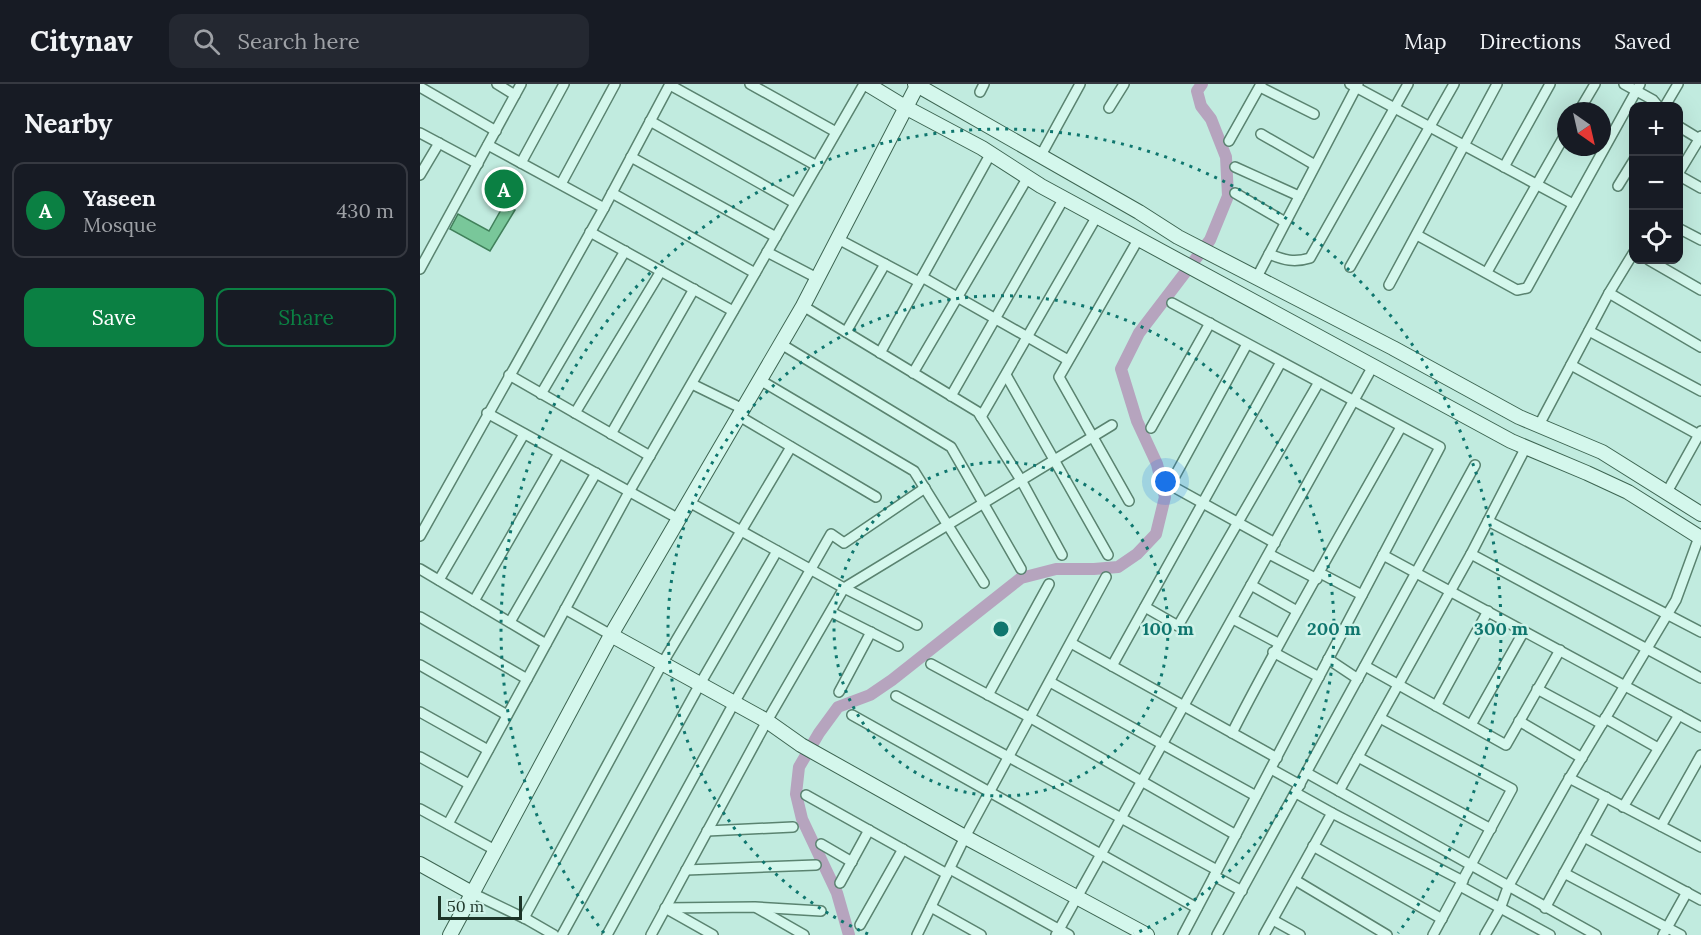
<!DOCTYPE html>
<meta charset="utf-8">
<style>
body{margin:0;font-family:Lora,serif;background:#242831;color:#f1f3f6}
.controls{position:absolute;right:18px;top:18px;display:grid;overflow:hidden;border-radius:12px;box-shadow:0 6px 24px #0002}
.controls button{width:54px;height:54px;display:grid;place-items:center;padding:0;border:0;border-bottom:2px solid #363941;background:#171b24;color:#f1f3f6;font:30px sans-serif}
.compass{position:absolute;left:1137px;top:18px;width:54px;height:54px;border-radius:50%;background:#171b24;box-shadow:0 6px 24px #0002;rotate:146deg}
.scale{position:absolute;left:18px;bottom:15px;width:84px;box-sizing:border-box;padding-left:6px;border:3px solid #1d3428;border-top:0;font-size:16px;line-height:21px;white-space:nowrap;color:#1d3428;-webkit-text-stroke:4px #d0f3e9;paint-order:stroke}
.you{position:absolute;left:746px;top:398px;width:21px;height:21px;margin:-15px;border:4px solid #fff;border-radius:50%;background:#1a73e8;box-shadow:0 0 0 9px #1a73e833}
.badge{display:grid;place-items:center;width:39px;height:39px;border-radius:50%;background:#0b8043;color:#fff;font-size:20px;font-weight:700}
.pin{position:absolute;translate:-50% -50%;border:3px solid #fff;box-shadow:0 2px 6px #0006}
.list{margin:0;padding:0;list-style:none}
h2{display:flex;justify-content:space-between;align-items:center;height:78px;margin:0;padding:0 24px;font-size:26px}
h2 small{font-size:20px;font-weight:400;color:#9ea1a6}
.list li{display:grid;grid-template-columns:39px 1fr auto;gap:18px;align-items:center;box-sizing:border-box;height:96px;margin:0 12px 12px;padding:0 12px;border:2px solid #363941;border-radius:12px}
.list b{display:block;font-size:22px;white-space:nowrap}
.list p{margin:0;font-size:20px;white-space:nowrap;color:#9ea1a6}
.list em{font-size:20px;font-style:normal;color:#9ea1a6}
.actions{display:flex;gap:12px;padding:18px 24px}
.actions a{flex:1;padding:14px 0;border:2px solid #0b8043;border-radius:12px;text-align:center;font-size:21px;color:#0b8043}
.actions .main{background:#0b8043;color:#fff}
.icon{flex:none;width:33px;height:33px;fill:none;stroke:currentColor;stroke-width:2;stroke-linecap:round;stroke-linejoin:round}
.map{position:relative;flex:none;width:1281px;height:851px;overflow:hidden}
header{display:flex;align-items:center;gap:36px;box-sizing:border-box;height:84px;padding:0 30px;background:#171b24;border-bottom:2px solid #363941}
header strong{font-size:28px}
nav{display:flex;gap:33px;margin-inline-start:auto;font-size:21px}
.search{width:420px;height:54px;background:#242831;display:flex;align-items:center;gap:15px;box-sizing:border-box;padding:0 21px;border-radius:12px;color:#9ea1a6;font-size:22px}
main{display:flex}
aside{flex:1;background:#171b24}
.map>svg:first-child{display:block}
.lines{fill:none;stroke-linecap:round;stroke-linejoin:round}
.canal{stroke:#b6a4be;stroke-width:12}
.building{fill:#79c79a;stroke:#41815b;stroke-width:1.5}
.street-casing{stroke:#5a8370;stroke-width:12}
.secondary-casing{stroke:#3d6552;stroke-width:16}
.street{stroke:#d4f7ec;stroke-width:9}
.secondary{stroke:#d4f7ec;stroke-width:14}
.ring{fill:none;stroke:#0f766e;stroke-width:3;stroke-dasharray:3 6}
.centre{fill:#0f766e;stroke:#d0f3e9;stroke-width:3}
.ring-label{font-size:18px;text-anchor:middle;font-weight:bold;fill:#0f766e;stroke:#d0f3e9;stroke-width:5;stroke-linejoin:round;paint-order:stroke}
</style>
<header>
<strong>Citynav</strong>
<div class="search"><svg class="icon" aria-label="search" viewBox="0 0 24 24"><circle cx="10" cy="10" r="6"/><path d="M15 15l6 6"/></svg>Search here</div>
<nav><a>Map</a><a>Directions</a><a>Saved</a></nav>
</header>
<main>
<aside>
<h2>Nearby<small></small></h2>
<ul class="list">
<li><span class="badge">A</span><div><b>Yaseen</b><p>Mosque</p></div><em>430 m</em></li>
</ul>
<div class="actions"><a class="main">Save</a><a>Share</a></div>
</aside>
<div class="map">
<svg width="1281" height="851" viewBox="0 0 1281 851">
<rect width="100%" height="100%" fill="#c1ebdf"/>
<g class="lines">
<path class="canal" d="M429,851L417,809L382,735L376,710L379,683L399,649L418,623L450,611L472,596L601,494L636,485H674L698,483L717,470L736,450L745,413L737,380L717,337L701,285L719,249L790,156L808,112L806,73L791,35L781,22L777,7L782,0"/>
</g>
<path class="building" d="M86,86L102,111L86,122L95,126L70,167L30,145L38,130L69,147L82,124L65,99Z"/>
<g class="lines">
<defs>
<g id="street">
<path d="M77,0L95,11"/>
<path d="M330,0L416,48"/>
<path d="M930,0L1153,120"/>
<path d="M1204,0L1233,16L1238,22"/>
<path d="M250,1L397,82"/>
<path d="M0,3L76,47"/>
<path d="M840,3L894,30"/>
<path d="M560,8L564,0"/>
<path d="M1245,22L1258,0"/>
<path d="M689,24L704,0"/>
<path d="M1159,27L1175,0"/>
<path d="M230,37L375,119"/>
<path d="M1258,42L1281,56"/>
<path d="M0,49L58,80"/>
<path d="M841,50L895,81"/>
<path d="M809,57L841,0"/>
<path d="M68,61L184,124"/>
<path d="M211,73L356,153"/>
<path d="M620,73L660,0"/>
<path d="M101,79L144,0"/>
<path d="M815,83L879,112"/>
<path d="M1084,83L1130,0"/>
<path d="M1258,90L1281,52"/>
<path d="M0,91L19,59"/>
<path d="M1258,91L1281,104"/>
<path d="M141,100L195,0"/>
<path d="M1198,102L1214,76"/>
<path d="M192,109L335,189"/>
<path d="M815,109L865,138"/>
<path d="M1258,144L1281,156"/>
<path d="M170,148L313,227"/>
<path d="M997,151L1097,206L1107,204L1220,0"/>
<path d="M418,155L499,198"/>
<path d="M347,168L397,194"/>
<path d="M849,170C864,176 874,179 890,174L988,0"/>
<path d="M1229,176L1281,206"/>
<path d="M930,183L1034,0"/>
<path d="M0,185L101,0"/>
<path d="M1067,188L1146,49"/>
<path d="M502,193L648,276"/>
<path d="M837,193L938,0"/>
<path d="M969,201L1077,0"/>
<path d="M1189,209L1281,263"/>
<path d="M752,219L1020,363L763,851"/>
<path d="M383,222L558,328L601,396L642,471"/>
<path d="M1169,247L1281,307"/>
<path d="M426,248L465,180"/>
<path d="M361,260L531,363L601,485"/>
<path d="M827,260L750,401L855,459"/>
<path d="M460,269L571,69"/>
<path d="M1151,281L1279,351"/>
<path d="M493,289L608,93"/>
<path d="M89,291L230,372"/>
<path d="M586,291L688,471"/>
<path d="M340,296L494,387L564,499"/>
<path d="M272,300L323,325"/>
<path d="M121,310L205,167"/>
<path d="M531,312L644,114"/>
<path d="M67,329L259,435"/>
<path d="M155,329L241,187"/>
<path d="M319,332L456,413"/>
<path d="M561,333L677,132"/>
<path d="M1119,341L1189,209L1214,168"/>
<path d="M731,344L790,239"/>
<path d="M191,350L274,205"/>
<path d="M1106,363L1051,470L1281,594"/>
<path d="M1247,408L1281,347"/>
<path d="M709,417L639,293L719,154"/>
<path d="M269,418L424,504L497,541"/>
<path d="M1068,437L1281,548"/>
<path d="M0,452L184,124L250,0"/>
<path d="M849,470L897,495"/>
<path d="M963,471L1281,643"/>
<path d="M0,485L126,560"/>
<path d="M900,489L942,511"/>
<path d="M19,496L104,350"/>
<path d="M831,501L877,527"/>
<path d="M54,517L139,369"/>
<path d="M725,523L758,542L899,298"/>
<path d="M145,525L191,551"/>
<path d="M411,528L478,562"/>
<path d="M0,533L107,595"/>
<path d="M813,535L858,559"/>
<path d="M90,538L176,389"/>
<path d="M651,559L857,674"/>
<path d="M853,568L899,593"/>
<path d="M908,575L938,595"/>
<path d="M511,580L611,634L816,751"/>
<path d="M0,581L87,631"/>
<path d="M692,582L861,278"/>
<path d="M945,582L1086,661L1140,566"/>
<path d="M630,598L836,712"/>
<path d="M1117,605L1182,640"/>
<path d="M419,608L451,548"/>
<path d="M568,611L629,500"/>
<path d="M476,612L797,786"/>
<path d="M1016,622L1068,527"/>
<path d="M0,628L68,666"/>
<path d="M432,631L777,824"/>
<path d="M960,634L1092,705L1013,851"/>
<path d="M1185,634L1238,664"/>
<path d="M1099,637L1162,674"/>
<path d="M1051,641L1104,547"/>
<path d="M812,649C865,545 924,445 981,343"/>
<path d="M0,673L49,700"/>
<path d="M938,673L1071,745"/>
<path d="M851,685L880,701"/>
<path d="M887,689L1176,851"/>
<path d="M1149,694L1281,763"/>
<path d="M919,707L1051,470"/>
<path d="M386,711L527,790"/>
<path d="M1203,723L1259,631"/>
<path d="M0,725L75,766"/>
<path d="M912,729L1043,797"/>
<path d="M28,740L209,408L444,0"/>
<path d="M1241,742L1281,671"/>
<path d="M287,747L373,743"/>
<path d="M1164,753L1281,816"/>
<path d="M401,760L432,778"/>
<path d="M893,762L1022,835"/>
<path d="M530,785L649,851"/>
<path d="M266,786L396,781"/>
<path d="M1144,789L1261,851"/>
<path d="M794,792L822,807"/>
<path d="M875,796L967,851"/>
<path d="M420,799L449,746"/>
<path d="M1040,802L1130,851"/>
<path d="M52,809L108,836L134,851"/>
<path d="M511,823L561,851"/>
<path d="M245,824L335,823L401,827"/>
<path d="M337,824L384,851"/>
<path d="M1125,824L1186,713"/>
<path d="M247,825L293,851"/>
<path d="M104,834L242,580L371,363"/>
<path d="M853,836L880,851"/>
<path d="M440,841L483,765"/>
<path d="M142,851L280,600L357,467"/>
<path d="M187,851L314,619L411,450L424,459L505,404"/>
<path d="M231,851L347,637L424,504L692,341"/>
<path d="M497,851L545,753L686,493"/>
<path d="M636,851L953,282"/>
<path d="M797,851L1055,381"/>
<path d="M844,851L912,729L876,709"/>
<path d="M1065,851L1080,825L1088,803L1146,700L1256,516L1279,453"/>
<path d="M1243,851L1267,808"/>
</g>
<g id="secondary">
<path d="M447,0L485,23L562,64L621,102L1091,357L1167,389L1208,408L1281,454"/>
<path d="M495,0L719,128L758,153L973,264L1099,333L1182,368L1281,430"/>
<path d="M191,551L347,637L381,661L545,753L727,851"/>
<path d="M0,780L52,809"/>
<path d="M30,851L191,551L383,222L498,0"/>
</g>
</defs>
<use href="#street" class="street-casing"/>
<use href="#secondary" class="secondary-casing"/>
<use href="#street" class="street"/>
<use href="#secondary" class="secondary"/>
</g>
<g class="ring">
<circle cx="581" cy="545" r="167"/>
<path d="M448 850A333 333 0 1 1 714 850"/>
<path d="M184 849A500 500 0 1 1 978 849"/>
</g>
<circle cx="581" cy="545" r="9" class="centre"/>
<g class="ring-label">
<text x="748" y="551">100 m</text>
<text x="914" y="551">200 m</text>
<text x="1081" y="551">300 m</text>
</g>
</svg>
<div class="controls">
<button>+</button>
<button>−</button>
<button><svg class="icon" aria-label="locate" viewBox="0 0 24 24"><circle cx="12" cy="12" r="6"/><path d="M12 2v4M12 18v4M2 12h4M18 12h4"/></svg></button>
</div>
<svg class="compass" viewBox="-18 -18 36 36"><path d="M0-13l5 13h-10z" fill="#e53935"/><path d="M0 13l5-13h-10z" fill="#9ea1a6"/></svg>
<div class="scale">50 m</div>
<div class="you"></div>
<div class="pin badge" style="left:84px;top:105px">A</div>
</div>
</main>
